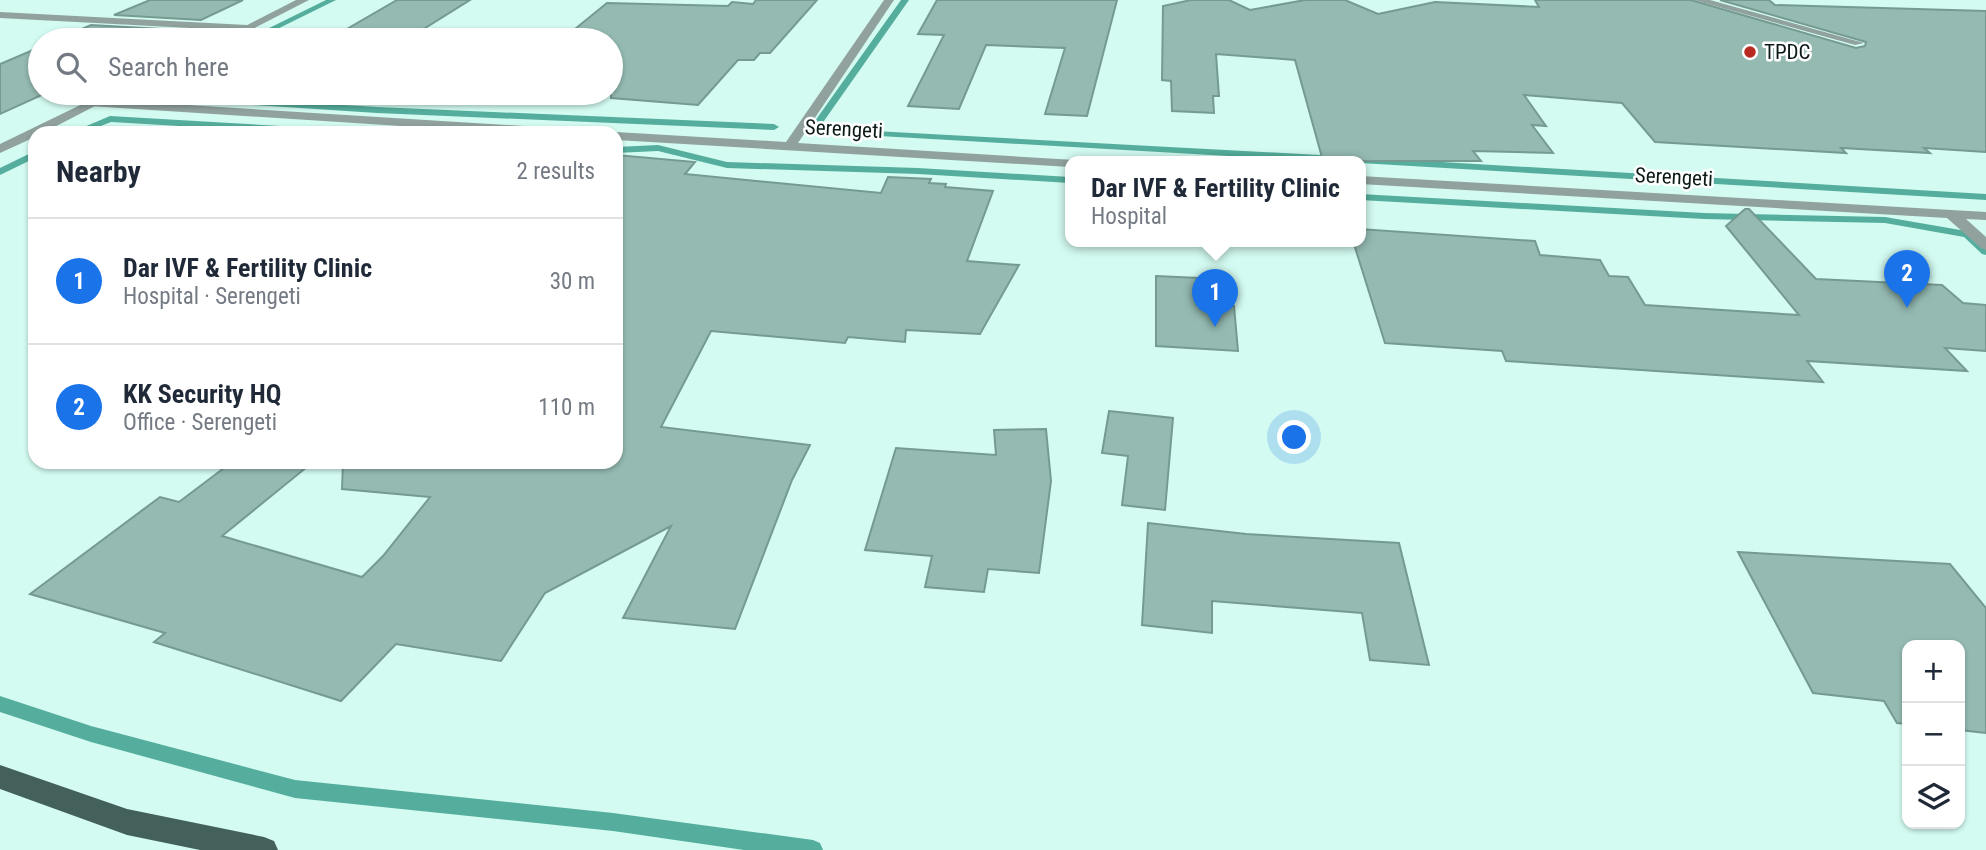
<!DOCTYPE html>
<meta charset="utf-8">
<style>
body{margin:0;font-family:"Roboto Condensed",sans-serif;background:#f6f6f7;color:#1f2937}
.controls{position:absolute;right:21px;bottom:21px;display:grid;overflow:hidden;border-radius:14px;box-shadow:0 2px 5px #0004}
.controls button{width:63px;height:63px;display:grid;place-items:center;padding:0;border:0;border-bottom:2px solid #e0e1e3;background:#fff;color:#1f2937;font:35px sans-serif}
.you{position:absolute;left:1295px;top:438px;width:24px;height:24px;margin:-18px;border:5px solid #fff;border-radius:50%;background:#1a73e8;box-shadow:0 0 0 10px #1a73e833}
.badge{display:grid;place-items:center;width:46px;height:46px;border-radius:50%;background:#1a73e8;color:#fff;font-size:23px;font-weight:700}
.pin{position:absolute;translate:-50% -58px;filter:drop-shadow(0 2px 4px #0008)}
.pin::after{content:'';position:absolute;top:37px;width:24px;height:21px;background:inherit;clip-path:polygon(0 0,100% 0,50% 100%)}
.popup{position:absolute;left:1065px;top:156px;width:301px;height:91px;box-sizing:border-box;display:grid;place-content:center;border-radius:14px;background:#fff;filter:drop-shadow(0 2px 5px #0005);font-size:23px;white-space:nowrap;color:#747a83}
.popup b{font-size:26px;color:#1f2937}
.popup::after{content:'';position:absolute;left:50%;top:100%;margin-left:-14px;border:14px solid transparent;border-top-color:#fff}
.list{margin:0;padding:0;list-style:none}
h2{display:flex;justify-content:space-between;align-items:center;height:91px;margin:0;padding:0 28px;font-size:30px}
h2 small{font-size:23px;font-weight:400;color:#747a83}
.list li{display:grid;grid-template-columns:46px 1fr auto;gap:21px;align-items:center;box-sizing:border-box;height:126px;padding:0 28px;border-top:2px solid #e0e1e3}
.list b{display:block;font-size:26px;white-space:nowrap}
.list p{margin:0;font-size:23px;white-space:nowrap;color:#747a83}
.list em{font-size:23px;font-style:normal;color:#747a83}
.icon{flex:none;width:38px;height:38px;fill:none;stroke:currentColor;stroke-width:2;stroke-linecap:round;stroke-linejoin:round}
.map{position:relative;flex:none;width:1986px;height:850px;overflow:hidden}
.search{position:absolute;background:#fff;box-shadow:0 2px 5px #0004;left:28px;top:28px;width:595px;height:77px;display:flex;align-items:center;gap:18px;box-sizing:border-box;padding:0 24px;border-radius:38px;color:#747a83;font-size:26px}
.panel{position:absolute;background:#fff;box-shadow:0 2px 5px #0004;left:28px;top:126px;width:595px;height:343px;border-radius:21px}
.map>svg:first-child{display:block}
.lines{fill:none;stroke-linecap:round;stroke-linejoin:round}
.stream{fill:#55ae9d;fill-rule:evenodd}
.building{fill:#94bab2;stroke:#759a92;stroke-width:2}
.minor{fill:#91a29e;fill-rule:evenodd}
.tertiary{fill:#91a29e;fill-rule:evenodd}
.primary{fill:#43615a;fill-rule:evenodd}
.poi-dot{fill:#b82a1f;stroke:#fefefe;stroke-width:2.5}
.labels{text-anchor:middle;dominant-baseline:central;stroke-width:5;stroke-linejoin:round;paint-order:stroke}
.far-poi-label{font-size:21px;fill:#0b1a17;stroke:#fefefe;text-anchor:start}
.far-street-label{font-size:21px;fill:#0b1a17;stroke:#fefefe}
</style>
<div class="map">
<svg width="1986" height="850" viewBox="0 0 1986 850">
<rect width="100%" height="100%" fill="#d3fbf1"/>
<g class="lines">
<g class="stream">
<path d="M326,0H336L255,40H245Z"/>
<path d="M901,0H909L819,128L1338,156L1343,159L1317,161L810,132V128Z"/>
<path d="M145,93L377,107L774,124L779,127L774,130L377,113L146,98L142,95Z"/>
<path d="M110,116L348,130L353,133H301L111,122L83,133H70Z"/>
<path d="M658,145L727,162L918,168L1070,177V183L918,174L727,168L658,151L616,153V147Z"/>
<path d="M35,151V158L0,175V168Z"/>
<path d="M1358,157L1986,194V200L1360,163V161L1353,160Z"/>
<path d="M1360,194L1704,213L1885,217L1972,232L1986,246V255L1982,254L1964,237L1885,223L1704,219L1360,200Z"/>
<path d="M0,696L91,726L295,780L613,813L813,840L820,843L823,850H744L613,831L295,798L91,742L0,712Z"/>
</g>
</g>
<g class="building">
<path d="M150,0H243L201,20L114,15Z"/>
<path d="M397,0H470L406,40H328Z"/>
<path d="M756,0H817L770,53H760L754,60H738L698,105L611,98V39L565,37L607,3L728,6L732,2L753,4Z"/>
<path d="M937,0H1117L1087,116L1045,114L1065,48L986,45L959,109L908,106L944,35L918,34Z"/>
<path d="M1191,0H1229L1250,10L1305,0H1345L1378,14L1435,2L1539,7L1535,0H1691L1856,48L1865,46L1866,42L1720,0H1769L1775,5L1986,11V152L1924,148L1930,153L1841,148L1846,153L1655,142L1622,103L1524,95L1546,126L1532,125L1553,153L1473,151L1481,161H1323L1295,60L1216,54L1219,96H1213L1214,113L1172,111L1171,81L1162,80L1163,6Z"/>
<path d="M91,25L179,30L157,40H56Z"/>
<path d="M40,47V93H46L0,114V64Z"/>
<path d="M616,155L695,162L685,174L881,193L888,177L931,179L929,183L946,184L945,187L993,191L967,261L1019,265L980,334L906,330L905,342L848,337L845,343L711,331L661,427L810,445L792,480L735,629L623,618L671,526L545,593L501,661L396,644L341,701L154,642L165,633L30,594L160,497L179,502L232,462H313L222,536L362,577L383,556L430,497L342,489L343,462H616Z"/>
<path d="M1745,209H1749L1816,279L1942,285L1963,303L1986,305V351L1945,348L1967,371L1807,361L1823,382L1506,361L1502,351L1385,343L1353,241H1360V229L1535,241L1540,255L1600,260L1609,276L1628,277L1645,305L1799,315L1726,226Z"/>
<path d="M1156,276L1199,278V287L1217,288L1218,305L1234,306L1238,351L1156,346Z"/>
<path d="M1109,411L1173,418L1165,510L1122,505L1128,456L1102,453Z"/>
<path d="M1046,429L1051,481L1039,573L988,569L984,592L925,587L932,556L865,550L896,448L996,455L994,430Z"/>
<path d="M1148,523L1246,534L1399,543L1429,665L1370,660L1362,613L1212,601V633L1142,625Z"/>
<path d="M1738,552L1950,564L1986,608V733L1960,730V645H1907V724L1897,723L1884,701L1813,693Z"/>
</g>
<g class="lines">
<g class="minor">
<path d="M884,0H894L798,143L1075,160L1070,161V167L616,140V133H613L616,132L786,142Z"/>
<path d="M1694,0H1710L1864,43L1855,45Z"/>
<path d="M0,12L247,25L252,28L247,31L0,18Z"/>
<path d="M93,99L570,129L576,133H509L89,106L87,103Z"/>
<path d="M1360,176L1986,212V220L1966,219L1986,237V250L1981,248L1947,218L1360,184Z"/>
</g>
<g class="tertiary">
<path d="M296,0H309L231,40H218Z"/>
<path d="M105,93H120L43,133H35V137L0,153V144Z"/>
</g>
<path class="primary" d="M0,765L127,809L264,837L274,841L278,850H200L127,835L0,789Z"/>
</g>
<circle class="poi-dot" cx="1750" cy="52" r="7"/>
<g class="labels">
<g class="far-poi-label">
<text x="1764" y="52">TPDC</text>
</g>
<g class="far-street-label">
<text transform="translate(844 129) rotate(3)">Serengeti</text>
<text transform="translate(1674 177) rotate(3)">Serengeti</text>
</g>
</g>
</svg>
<div class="controls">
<button>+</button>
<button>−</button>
<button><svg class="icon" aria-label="layers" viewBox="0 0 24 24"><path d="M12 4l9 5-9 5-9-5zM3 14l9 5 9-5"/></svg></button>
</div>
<div class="you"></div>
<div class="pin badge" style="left:1215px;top:327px">1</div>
<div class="popup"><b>Dar IVF &amp; Fertility Clinic</b>Hospital</div>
<div class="pin badge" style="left:1907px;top:308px">2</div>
<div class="search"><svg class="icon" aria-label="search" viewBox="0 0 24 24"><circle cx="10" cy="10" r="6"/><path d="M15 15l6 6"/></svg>Search here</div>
<section class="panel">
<h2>Nearby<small>2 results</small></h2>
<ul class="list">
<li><span class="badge">1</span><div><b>Dar IVF &amp; Fertility Clinic</b><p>Hospital · Serengeti</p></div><em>30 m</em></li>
<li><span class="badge">2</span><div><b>KK Security HQ</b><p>Office · Serengeti</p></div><em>110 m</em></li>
</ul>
</section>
</div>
